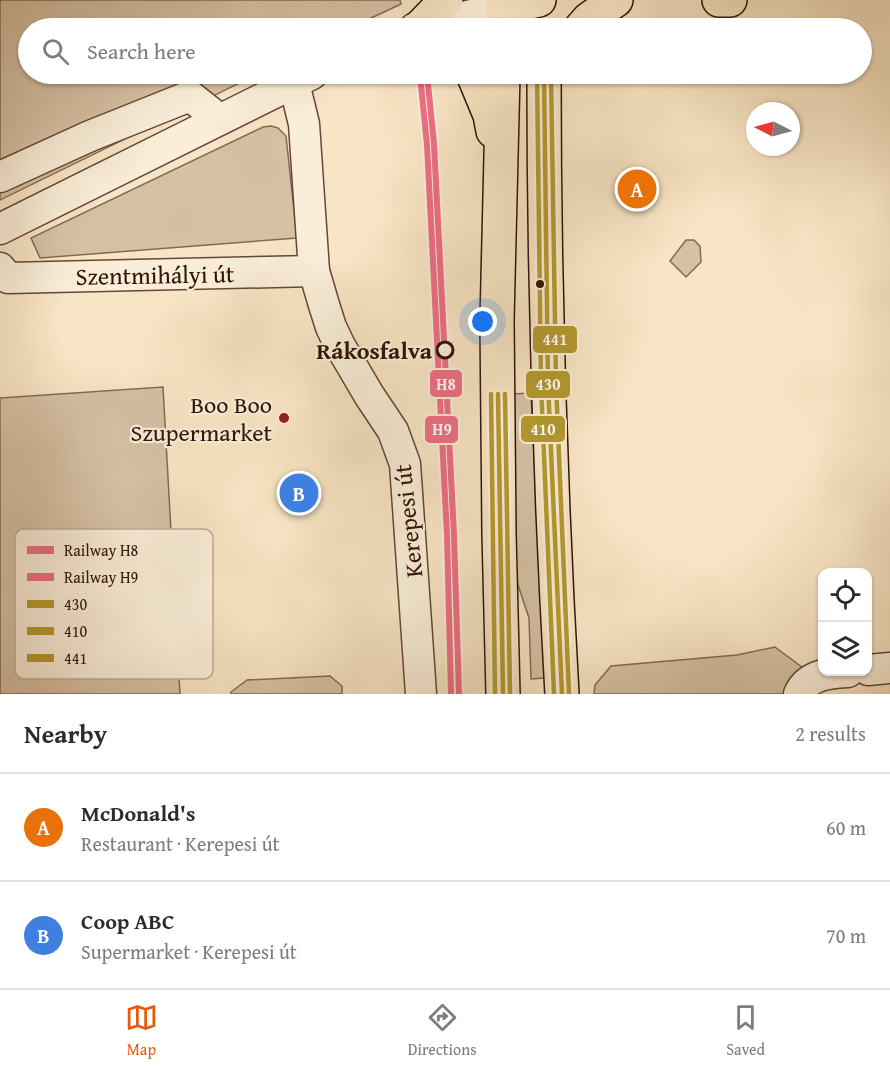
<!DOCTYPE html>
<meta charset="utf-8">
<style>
body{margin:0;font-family:"Gentium Book Plus",serif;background:#f2f2f3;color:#2b2b33}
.controls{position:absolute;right:18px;bottom:18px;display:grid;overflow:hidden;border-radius:12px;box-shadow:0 2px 4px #0004}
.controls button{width:54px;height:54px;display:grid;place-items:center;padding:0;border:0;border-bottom:2px solid #e1e1e2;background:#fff;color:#2b2b33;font:30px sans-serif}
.compass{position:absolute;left:746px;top:102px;width:54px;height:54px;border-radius:50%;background:#fff;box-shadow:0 2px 4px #0004;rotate:276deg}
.you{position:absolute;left:483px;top:322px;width:21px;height:21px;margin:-15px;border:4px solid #fff;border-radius:50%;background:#1a73e8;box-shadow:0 0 0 9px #1a73e833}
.badge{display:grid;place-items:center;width:39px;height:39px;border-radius:50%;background:#ea580c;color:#fff;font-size:20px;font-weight:700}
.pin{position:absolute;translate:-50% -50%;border:3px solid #fff;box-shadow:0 2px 6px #0006}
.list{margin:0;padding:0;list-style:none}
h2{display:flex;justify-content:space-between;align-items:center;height:78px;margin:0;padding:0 24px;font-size:26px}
h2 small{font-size:20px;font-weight:400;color:#7c7c81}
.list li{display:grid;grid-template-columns:39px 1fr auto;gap:18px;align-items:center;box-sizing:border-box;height:108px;padding:0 24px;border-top:2px solid #e1e1e2}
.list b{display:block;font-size:22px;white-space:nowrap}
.list p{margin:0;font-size:20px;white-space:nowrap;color:#7c7c81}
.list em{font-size:20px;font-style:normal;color:#7c7c81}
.icon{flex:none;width:33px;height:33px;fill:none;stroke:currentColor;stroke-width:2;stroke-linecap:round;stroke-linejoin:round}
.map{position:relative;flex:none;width:890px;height:694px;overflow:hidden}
.search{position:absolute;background:#fff;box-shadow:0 2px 4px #0004;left:18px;right:18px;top:18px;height:66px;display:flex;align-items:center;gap:15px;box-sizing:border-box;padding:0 21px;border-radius:33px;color:#7c7c81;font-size:22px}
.sheet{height:294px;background:#fff}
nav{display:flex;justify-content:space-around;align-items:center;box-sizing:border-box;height:84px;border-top:2px solid #e1e1e2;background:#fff;font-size:16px;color:#7c7c81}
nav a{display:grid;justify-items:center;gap:3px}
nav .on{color:#ea580c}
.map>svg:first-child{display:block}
.green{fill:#d6c1a5;stroke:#836a56;stroke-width:1.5}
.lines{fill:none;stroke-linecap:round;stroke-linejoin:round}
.minor-casing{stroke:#624836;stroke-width:33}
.major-casing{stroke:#301307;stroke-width:36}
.minor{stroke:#faeed9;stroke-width:30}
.major{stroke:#f8e5c5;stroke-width:33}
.bus-1-casing{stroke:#faeed9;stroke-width:9}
.bus-2-casing{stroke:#faeed9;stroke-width:9}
.bus-3-casing{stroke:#faeed9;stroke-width:9}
.bus-1{stroke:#b4992e;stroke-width:4.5}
.bus-2{stroke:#b4992e;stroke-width:4.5}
.bus-3{stroke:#b4992e;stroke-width:4.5}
.rail-1-casing{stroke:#faeed9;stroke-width:10}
.rail-2-casing{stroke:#faeed9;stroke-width:10}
.rail-1{stroke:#ed6e86;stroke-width:6}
.rail-2{stroke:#ed6e86;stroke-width:6}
.bus-dot{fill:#301307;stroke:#faeed9;stroke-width:2}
.stop-dot{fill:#faeed9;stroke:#301307;stroke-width:3}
.poi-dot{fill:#8f2418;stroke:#faeed9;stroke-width:2}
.labels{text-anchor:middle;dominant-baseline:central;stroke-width:4.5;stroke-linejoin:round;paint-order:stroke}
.street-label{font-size:24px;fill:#301307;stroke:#faeed9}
.stop-label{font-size:24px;font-weight:bold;fill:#301307;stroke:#faeed9;text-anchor:end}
.poi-label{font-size:24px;fill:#301307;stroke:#faeed9;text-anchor:end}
.key{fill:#faeed9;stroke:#bdac9a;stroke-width:1.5}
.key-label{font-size:16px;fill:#301307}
.line-badge{stroke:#faeed9;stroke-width:2}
.badge-label{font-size:16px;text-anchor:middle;font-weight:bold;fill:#fff}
</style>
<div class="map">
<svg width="890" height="694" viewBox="0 0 890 694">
<rect width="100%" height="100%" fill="#f8e5c5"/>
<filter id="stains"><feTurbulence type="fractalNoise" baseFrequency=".00333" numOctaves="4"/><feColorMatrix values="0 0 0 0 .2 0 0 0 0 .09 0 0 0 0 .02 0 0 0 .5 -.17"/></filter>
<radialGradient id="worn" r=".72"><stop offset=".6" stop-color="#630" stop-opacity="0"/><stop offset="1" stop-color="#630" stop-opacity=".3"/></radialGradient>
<g class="green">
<path d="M0,0H400L401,4L350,28H28V74H258L0,200Z"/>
<path d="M271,126L278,128L286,136L297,238L40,258L31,238L263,127Z"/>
<path d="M686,240H694L700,246L701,262L686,277L670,261Z"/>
<path d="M163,387L180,694H0V398Z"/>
<path d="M531,393L545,678L531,679L529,618L516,579L511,394Z"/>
<path d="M775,647L803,668L789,694H594L595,685L611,666L737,655Z"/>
<path d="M330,676L342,686V694H231V692L247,680Z"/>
</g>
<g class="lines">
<defs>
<g id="minor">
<path d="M415,28L502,8"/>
<path d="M294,83L304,124L314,271L324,305L331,327L339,344L369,395L393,431L405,464L421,694"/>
<path d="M0,177L90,136L190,96L219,119"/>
<path d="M0,229L312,74"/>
<path d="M0,268L8,278L314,271"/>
<path d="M868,670L890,668"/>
<path d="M799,694C808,674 830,673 848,672"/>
</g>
<g id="major">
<path d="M719,0H730"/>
<path d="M502,8L539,0"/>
<path d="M427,28L421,26L446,0"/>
<path d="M581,28L589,19L616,0"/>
<path d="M473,74L490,115L493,131"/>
<path d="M503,74L497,320L499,533L503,694"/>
<path d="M544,74C544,280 550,487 562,694"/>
</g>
</defs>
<use href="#minor" class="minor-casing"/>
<use href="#major" class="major-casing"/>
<use href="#minor" class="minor"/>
<use href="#major" class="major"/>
<defs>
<g id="bus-1">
<path d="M544,74L548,384L562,694"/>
<path d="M498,394L503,694"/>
</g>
<g id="bus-2">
<path d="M537,74L541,384L554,694"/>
<path d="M491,394L495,694"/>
</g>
<g id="bus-3">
<path d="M551,74L556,383L569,694"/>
<path d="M505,394L510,694"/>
</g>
</defs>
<use href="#bus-1" class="bus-1-casing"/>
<use href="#bus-2" class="bus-2-casing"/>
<use href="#bus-3" class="bus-3-casing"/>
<use href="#bus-1" class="bus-1"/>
<use href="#bus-2" class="bus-2"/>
<use href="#bus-3" class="bus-3"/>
<defs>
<path id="rail-1" d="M427,74L434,144L454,535L459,694"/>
<path id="rail-2" d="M420,75L427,145L447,535L451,694"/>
</defs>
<use href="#rail-1" class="rail-1-casing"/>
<use href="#rail-2" class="rail-2-casing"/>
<use href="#rail-1" class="rail-1"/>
<use href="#rail-2" class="rail-2"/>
</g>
<circle class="bus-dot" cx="540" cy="284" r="5"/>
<circle class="stop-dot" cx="445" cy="350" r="8"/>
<circle class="poi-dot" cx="284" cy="418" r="6"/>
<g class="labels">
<g class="street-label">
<text transform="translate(155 275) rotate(-1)">Szentmihályi út</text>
<text transform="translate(408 521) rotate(-96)">Kerepesi út</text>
</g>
<g class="stop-label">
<text x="432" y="350">Rákosfalva</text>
</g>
<g class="poi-label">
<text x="272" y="404">Boo Boo<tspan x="272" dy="28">Szupermarket</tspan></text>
</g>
</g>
<rect x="15" y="529" width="198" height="150" rx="9" class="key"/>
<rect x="27" y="546" width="27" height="8" fill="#ed6e86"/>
<rect x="27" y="573" width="27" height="8" fill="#ed6e86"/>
<rect x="27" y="600" width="27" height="8" fill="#b4992e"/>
<rect x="27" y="627" width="27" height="8" fill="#b4992e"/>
<rect x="27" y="654" width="27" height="8" fill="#b4992e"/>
<g class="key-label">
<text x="64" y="556">Railway H8</text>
<text x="64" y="583">Railway H9</text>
<text x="64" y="610">430</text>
<text x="64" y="637">410</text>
<text x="64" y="664">441</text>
</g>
<g class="line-badge">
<rect x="532" y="325" width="46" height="29" rx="6" fill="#b4992e"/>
<rect x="429" y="369" width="34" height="29" rx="6" fill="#ed6e86"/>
<rect x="525" y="370" width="46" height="29" rx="6" fill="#b4992e"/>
<rect x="520" y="415" width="46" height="28" rx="6" fill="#b4992e"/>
<rect x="424" y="415" width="35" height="29" rx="6" fill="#ed6e86"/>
</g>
<g class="badge-label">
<text x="555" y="345">441</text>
<text x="446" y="390">H8</text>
<text x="548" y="390">430</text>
<text x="543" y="435">410</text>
<text x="442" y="435">H9</text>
</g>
<rect width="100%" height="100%" filter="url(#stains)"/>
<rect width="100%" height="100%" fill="url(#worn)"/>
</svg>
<div class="controls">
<button><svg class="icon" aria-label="locate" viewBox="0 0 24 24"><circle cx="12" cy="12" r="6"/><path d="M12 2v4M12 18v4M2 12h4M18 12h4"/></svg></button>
<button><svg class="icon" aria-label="layers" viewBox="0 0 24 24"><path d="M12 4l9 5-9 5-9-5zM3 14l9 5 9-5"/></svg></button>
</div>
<svg class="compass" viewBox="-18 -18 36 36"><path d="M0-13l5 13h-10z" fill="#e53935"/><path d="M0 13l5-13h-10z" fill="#7c7c81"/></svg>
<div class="you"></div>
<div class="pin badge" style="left:637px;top:189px;background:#e8710a">A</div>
<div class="pin badge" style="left:299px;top:493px;background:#3f7fe0">B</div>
<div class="search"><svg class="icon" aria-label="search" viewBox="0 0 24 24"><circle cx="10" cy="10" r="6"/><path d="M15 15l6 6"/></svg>Search here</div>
</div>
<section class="sheet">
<h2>Nearby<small>2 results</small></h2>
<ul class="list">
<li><span class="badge" style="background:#e8710a">A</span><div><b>McDonald's</b><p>Restaurant · Kerepesi út</p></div><em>60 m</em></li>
<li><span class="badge" style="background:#3f7fe0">B</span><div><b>Coop ABC</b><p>Supermarket · Kerepesi út</p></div><em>70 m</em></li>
</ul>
</section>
<nav>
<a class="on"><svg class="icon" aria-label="map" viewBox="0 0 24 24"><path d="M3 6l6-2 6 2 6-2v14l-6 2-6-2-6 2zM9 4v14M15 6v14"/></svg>Map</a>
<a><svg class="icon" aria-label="directions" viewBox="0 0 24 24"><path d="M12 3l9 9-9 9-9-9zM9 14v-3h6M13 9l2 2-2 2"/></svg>Directions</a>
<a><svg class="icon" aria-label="saved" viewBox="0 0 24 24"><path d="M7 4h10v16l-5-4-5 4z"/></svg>Saved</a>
</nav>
